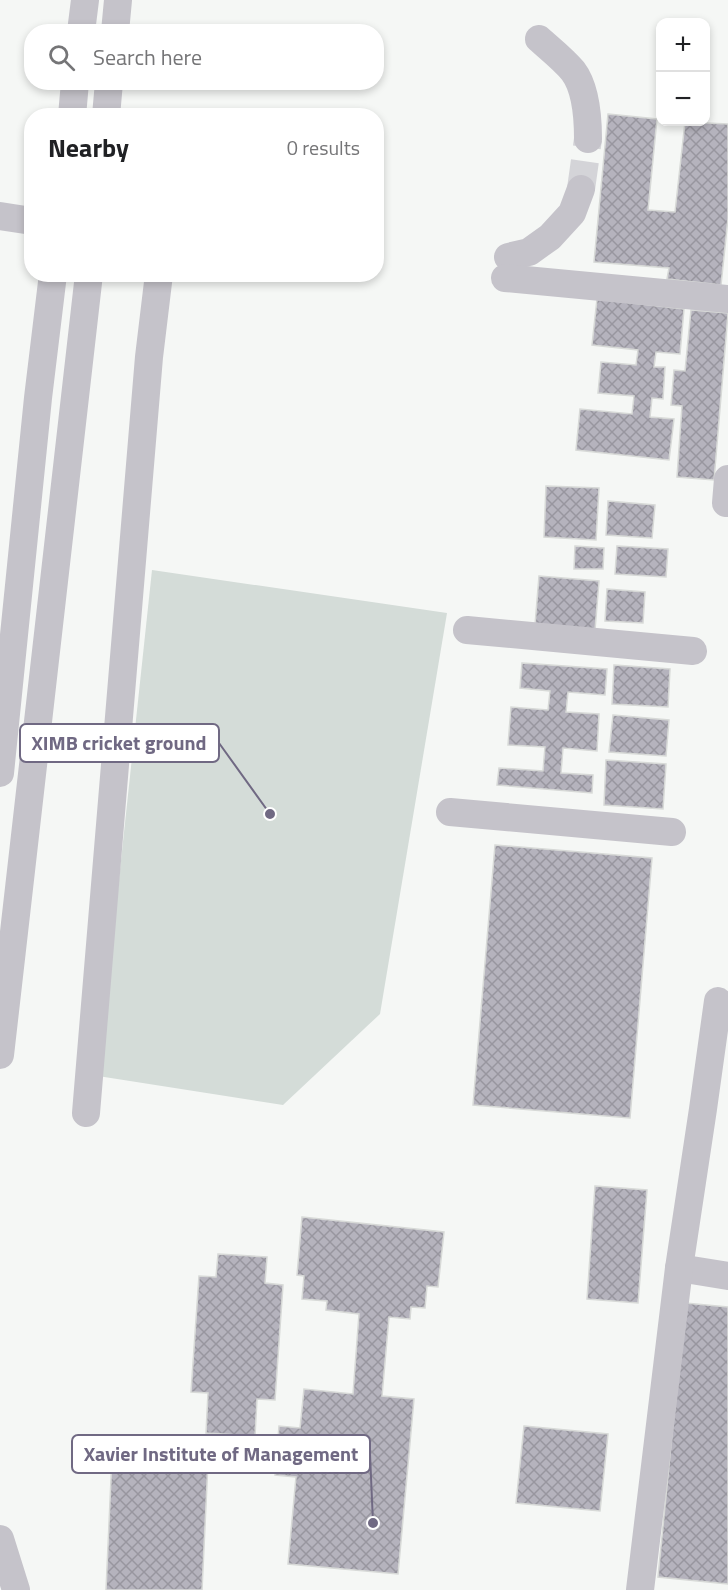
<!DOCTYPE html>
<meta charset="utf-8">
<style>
body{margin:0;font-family:"Titillium Web",sans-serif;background:#f6f6f6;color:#202124}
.controls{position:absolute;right:18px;top:18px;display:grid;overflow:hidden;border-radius:12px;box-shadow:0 3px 9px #0003}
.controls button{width:54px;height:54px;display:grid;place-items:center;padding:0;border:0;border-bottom:2px solid #e0e0e0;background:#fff;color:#202124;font:30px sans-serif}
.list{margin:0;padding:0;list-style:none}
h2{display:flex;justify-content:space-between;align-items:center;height:78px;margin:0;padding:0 24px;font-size:26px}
h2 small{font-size:20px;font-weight:400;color:#757577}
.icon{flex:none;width:33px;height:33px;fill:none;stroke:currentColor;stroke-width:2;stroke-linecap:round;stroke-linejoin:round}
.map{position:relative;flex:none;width:728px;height:1590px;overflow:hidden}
.search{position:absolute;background:#fff;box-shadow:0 3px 9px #0003;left:24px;top:24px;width:360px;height:66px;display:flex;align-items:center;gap:15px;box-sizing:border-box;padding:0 21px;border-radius:24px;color:#757577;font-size:22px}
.panel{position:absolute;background:#fff;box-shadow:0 3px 9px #0003;left:24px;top:108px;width:360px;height:174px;border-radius:24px}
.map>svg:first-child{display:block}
.garden{fill:#d4dcd8}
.building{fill:url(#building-cross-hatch);stroke:#d7d9d7;stroke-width:1.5}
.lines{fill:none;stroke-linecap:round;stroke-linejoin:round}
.minor-tunnel{stroke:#d4d4d8;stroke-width:28;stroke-dasharray:28 14;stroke-linecap:butt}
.minor{stroke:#c5c3ca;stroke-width:28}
.leader{fill:none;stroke:#706983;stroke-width:2}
.callout-dot{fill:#706983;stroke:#fff;stroke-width:2}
.callout{fill:#fff;stroke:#706983;stroke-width:2}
.callout-label{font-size:20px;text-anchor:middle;font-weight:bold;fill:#706983}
</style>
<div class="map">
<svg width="728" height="1590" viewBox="0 0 728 1590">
<defs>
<pattern id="building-cross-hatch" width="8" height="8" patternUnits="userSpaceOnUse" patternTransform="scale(1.5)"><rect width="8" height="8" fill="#b5b3bd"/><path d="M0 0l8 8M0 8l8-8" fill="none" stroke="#98969f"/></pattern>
</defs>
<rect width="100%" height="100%" fill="#f5f7f5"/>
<path class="garden" d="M152,570L447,613L380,1014L283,1105L98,1076Z"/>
<g class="building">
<path d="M608,114L657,119L648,210L675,212L685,122L728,124V218L721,285L667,279L669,268L594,262Z"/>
<path d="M597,299L684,309L680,354L656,352L654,367H665L663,399L652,398L650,417L674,419L669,460L576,450L580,409L632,414L634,396L598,393L601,362L636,365L638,350L592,345Z"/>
<path d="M691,310L728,313L714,480L677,477L682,406L671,405L674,370L685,371Z"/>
<path d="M546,486L599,488L596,540L544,537Z"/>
<path d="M608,501L655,505L652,538L606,535Z"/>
<path d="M575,546L604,548L603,569H574Z"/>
<path d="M617,546L668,549L666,577L615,574Z"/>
<path d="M539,576L599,581L595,630L535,625Z"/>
<path d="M607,589L645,592L643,623L605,621Z"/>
<path d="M522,663L607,669L605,695L568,692L566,712L599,714L597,751L563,748L561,773L593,775L592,793L497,785L499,768L543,771L545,747L508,745L511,707L548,710L550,691L520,688Z"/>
<path d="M614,665L670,669L668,707L612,704Z"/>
<path d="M613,715L669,720L666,756L609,752Z"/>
<path d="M606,760L666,764L663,809L604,805Z"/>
<path d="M495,845L652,858L630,1118L473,1105Z"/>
<path d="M595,1186L647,1190L638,1303L587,1299Z"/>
<path d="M302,1217L444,1232L438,1287L427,1286L425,1308L411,1307L410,1319L389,1317L382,1396L414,1399L398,1574L288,1564L296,1477L275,1475L279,1426L300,1428L304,1389L353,1394L359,1314L326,1310L327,1301L302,1299L304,1276L297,1275Z"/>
<path d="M218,1254L267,1257L265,1283L283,1285L275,1400L257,1399L255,1436L206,1433L208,1393L191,1392L199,1276L216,1277Z"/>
<path d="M685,1303L728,1307V1584L658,1577Z"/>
<path d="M524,1426L608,1434L600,1511L516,1503Z"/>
<path d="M112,1457L208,1462L202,1590H106Z"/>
</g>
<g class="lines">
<path class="minor-tunnel" d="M581,189L588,139"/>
<g class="minor">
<path d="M81,32L85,0"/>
<path d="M115,32L118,0"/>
<path d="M539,39C550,49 563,59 573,71C586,88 588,119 588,139"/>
<path d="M72,116L75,82"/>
<path d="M106,116L109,82"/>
<path d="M0,216L32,221"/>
<path d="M508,257L529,252L550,237L572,213L581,189"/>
<path d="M505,278L728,299"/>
<path d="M726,503L728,479"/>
<path d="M467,630L693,651"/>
<path d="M0,773L38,398L53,274"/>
<path d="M450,812L672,832"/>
<path d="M0,1055L89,274"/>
<path d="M86,1113L149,357L159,274"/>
<path d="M679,1268L728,1276"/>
<path d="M0,1539L16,1590"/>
<path d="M640,1590L679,1268L703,1109L718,1001"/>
</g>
</g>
<path class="leader" d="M270 814L219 743M373 1523L370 1454"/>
<g class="callout-dot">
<circle cx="270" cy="814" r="6"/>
<circle cx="373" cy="1523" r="6"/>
</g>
<g class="callout">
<rect x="20" y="724" width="199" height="38" rx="6"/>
<rect x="72" y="1435" width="298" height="38" rx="6"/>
</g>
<g class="callout-label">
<text x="119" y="750">XIMB cricket ground</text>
<text x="221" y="1461">Xavier Institute of Management</text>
</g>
</svg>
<div class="controls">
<button>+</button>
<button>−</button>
</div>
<div class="search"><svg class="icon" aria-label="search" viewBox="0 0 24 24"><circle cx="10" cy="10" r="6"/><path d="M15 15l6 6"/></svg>Search here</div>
<section class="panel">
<h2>Nearby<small>0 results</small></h2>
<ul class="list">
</ul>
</section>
</div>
